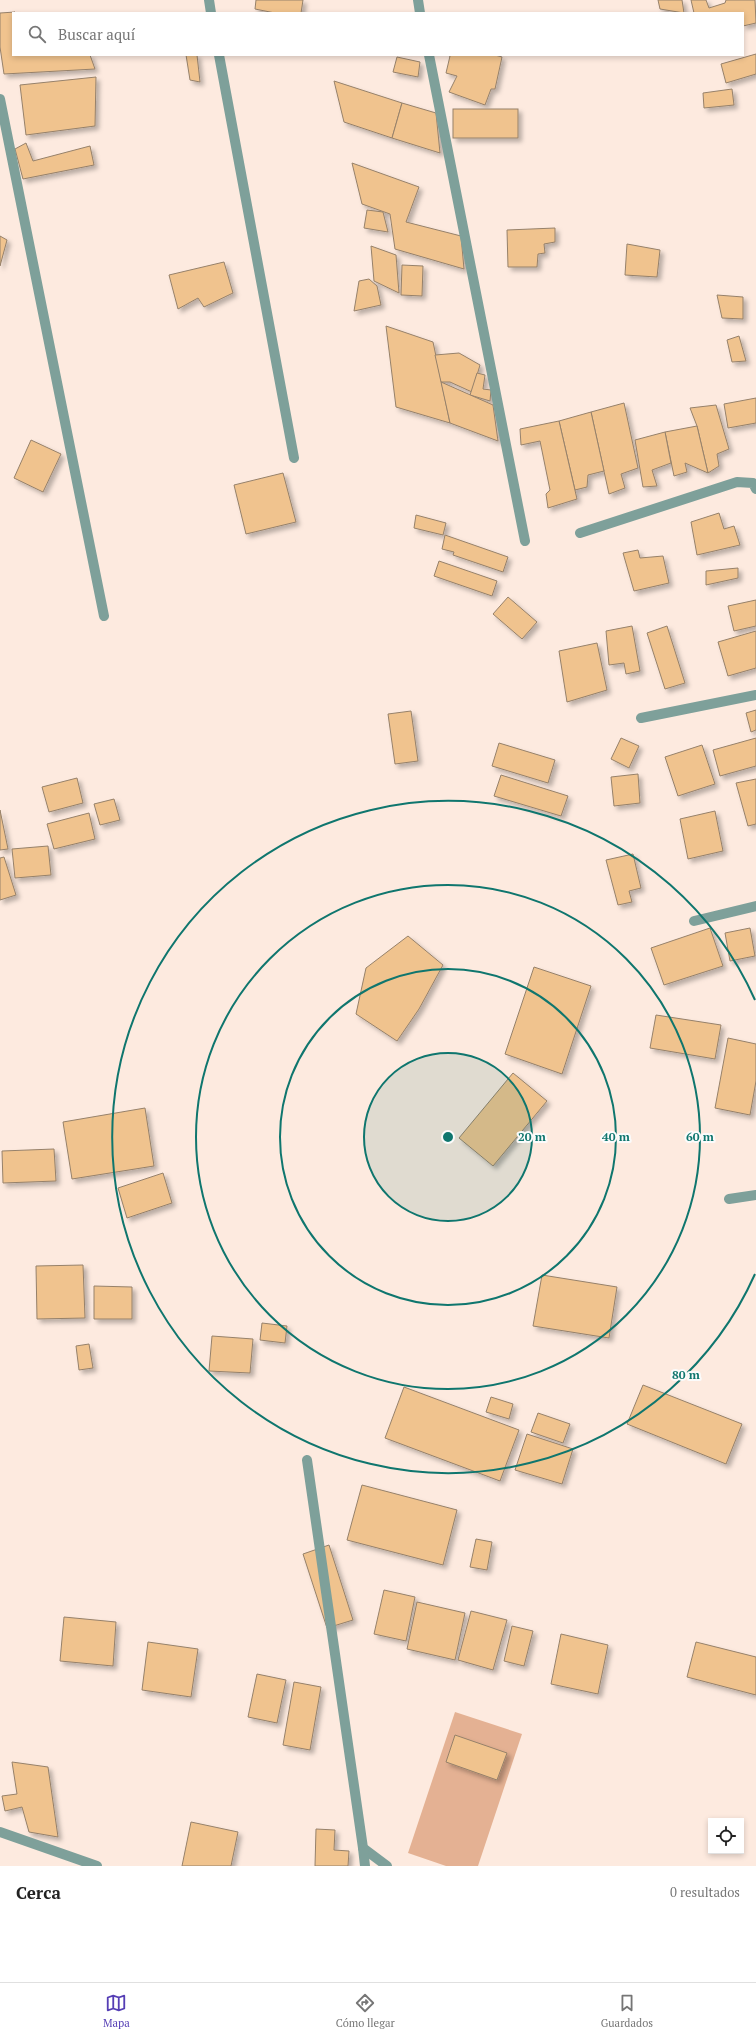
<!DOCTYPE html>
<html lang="es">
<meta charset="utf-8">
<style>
body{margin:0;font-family:"PT Serif",serif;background:#f6f6f6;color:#222}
.controls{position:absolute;right:12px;bottom:12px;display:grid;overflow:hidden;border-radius:0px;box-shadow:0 2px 6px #0003}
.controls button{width:36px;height:36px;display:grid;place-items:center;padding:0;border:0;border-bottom:1px solid #e0e0e0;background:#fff;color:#222;font:20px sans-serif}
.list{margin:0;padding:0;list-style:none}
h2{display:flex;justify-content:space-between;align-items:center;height:52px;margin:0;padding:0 16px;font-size:17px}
h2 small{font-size:13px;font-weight:400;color:#767676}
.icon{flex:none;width:22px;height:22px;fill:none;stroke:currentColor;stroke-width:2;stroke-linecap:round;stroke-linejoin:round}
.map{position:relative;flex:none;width:756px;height:1866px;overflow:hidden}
.search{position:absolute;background:#fff;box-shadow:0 2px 6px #0003;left:12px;right:12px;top:12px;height:44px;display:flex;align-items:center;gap:10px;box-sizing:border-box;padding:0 14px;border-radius:0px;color:#767676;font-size:15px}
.sheet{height:116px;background:#fff}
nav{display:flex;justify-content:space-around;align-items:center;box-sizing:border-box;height:56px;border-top:1px solid #e0e0e0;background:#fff;font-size:11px;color:#767676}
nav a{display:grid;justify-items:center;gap:2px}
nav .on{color:#553eb5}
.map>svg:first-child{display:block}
.green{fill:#e4b193}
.building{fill:#f0c38e;stroke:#96816a;filter:url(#shadow)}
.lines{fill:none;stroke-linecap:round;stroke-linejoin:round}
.minor{stroke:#7ea09a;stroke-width:10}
.ring{fill:none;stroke:#0f766e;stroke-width:2}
.centre{fill:#0f766e;stroke:#fbfbfb;stroke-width:2}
.ring-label{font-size:12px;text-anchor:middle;font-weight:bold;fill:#0f766e;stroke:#fbfbfb;stroke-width:4;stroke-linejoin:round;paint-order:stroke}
</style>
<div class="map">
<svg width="756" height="1866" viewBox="0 0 756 1866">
<defs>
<filter id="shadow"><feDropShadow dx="3.5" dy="3.5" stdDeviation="2" flood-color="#0004"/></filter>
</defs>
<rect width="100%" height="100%" fill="#fdeadf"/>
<path class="green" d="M455,1712L522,1734L478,1866H446L408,1853Z"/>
<g class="building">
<path d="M256,0H303L301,13H275L255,9Z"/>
<path d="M658,0H682L684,13L660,9Z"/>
<path d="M691,0H706L709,8L725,3L726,0H755L756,23L743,26V13H694Z"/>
<path d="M15,12L13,13V55H90L95,69L4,74L0,47V13Z"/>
<path d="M756,54V74L726,83L721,64Z"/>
<path d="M186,55H197L200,82L190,80Z"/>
<path d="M447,55H495L502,57L495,89H491L485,105L449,92L457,76L446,73L450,56Z"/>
<path d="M397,57L420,62L418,77L393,72Z"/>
<path d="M96,77L95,126L26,135L20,85Z"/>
<path d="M334,81L402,103L392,138L344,122Z"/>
<path d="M732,89L734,105L704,108L703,93Z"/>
<path d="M402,103L436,113L440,153L392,138Z"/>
<rect x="453" y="109" width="65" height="29"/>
<path d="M26,143L33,161L90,146L94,165L23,179L15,149Z"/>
<path d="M352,163L419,187L406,222L461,236L464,269L395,249L390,214L362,204Z"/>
<path d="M367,210L383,212L388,232L364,228Z"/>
<path d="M555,228V242L544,244L545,253L538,254L537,267H508L507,230Z"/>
<path d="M0,236L7,240L0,266Z"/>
<path d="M627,244L660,250L657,277L625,275Z"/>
<path d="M371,246L396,255L399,293L374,281Z"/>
<path d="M224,262L233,293L204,307L198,298L178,309L169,275Z"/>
<path d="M402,265L423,266L422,296L401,295Z"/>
<path d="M369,279L377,286L381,305L354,311L359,281Z"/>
<path d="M717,295L743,297V319L722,318Z"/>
<path d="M386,326L433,342L450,423L396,407Z"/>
<path d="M739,336L746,361L732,362L727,340Z"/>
<path d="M459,353L480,365L472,392L450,382H441L435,355Z"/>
<path d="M477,373L485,375L483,389L491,390L490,401L470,395Z"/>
<path d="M441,382L493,405L498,441L450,423Z"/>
<path d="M756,398V423L728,428L724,404Z"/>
<path d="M624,403L638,468L621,474L625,488L609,494L591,412Z"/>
<path d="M716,405L729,449L717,454L719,466L708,473L697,426L690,408Z"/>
<path d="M591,412L604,471L588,475L587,487L575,490L559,421Z"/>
<path d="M559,421L577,499L548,508L546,494L550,490L540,441L521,445L520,429Z"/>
<path d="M697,426L708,473L685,463L687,472L674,476L665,432Z"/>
<path d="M665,432L671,463L652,470L657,486L643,487L635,440Z"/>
<path d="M31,440L61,454L43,492L14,478Z"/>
<path d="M283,473L296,522L246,534L234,485Z"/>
<path d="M719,513L724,529L734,526L740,545L697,555L691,522Z"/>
<path d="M416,515L446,523L443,535L414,528Z"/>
<path d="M445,535L508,557L503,572L453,555L454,552L442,549Z"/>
<path d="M638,550L640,558L663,556L669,583L634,591L623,553Z"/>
<path d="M439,561L497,581L492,596L434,576Z"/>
<path d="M738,568V578L706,585V571Z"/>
<path d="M508,597L537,622L522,639L493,614Z"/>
<path d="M756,600V626L734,631L728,606Z"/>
<path d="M632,626L640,671L626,674L624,663L609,665L606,631Z"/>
<path d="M667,626L685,683L665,689L647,633Z"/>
<path d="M756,631V668L728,676L718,642Z"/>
<path d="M597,643L607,690L567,702L559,651Z"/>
<path d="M756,710V730L751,732L746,713Z"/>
<path d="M411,711L418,761L395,764L388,714Z"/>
<path d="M621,738L639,746L629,768L611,759Z"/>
<path d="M756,738V766L720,776L713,750Z"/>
<path d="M499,743L555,760L548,783L492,766Z"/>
<path d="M702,745L715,784L678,796L665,757Z"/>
<path d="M638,774L640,803L614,806L611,777Z"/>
<path d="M501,775L568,796L561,816L494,796Z"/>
<path d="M77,778L83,803L49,812L42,787Z"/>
<path d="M756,779V824L748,826L736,783Z"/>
<path d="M114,799L120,820L100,825L94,804Z"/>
<path d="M0,810L8,849L0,850Z"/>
<path d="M715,811L723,851L688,859L680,819Z"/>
<path d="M89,813L95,839L54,849L47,824Z"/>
<path d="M48,846L51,875L15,878L12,849Z"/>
<path d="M633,854L641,888L629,891L632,902L618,905L606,860Z"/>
<path d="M4,857L16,895L0,900V858Z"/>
<path d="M710,928L723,966L664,985L651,948Z"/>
<path d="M750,928L755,956L730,961L725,933Z"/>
<path d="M408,936L443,965L419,1009L397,1041L356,1014L366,968Z"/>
<path d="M534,967L591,986L562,1074L505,1054Z"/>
<path d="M656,1015L721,1025L715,1059L650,1048Z"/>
<path d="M728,1038L756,1044V1081L750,1115L715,1108Z"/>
<path d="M513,1073L547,1101L493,1166L459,1138Z"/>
<path d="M145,1108L154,1166L72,1179L63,1122Z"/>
<path d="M54,1149L56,1181L3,1183L2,1151Z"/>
<path d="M163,1173L172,1203L127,1218L118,1188Z"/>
<path d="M83,1265L85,1318L37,1319L36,1266Z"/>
<path d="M542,1275L617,1287L609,1338L533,1326Z"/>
<path d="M94,1286L132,1287V1319H94Z"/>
<path d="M262,1323L287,1326L285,1343L260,1340Z"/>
<path d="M212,1336L253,1339L250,1373L209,1371Z"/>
<path d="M89,1344L93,1368L79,1370L76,1346Z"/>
<path d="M643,1385L742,1424L726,1464L627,1424Z"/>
<path d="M404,1387L519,1430L500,1481L385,1438Z"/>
<path d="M491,1397L513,1404L509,1419L486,1412Z"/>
<path d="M538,1413L570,1424L563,1443L531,1432Z"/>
<path d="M527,1434L573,1449L562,1484L515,1470Z"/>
<path d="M362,1485L457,1510L443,1565L347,1540Z"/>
<path d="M476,1539L492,1542L487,1570L470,1567Z"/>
<path d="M329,1545L353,1620L327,1628L303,1554Z"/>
<path d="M384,1590L415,1597L406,1641L374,1634Z"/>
<path d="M417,1602L465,1613L455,1660L407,1649Z"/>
<path d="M471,1611L507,1620L493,1670L458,1660Z"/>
<path d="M64,1617L116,1622L113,1666L60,1661Z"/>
<path d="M512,1626L533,1631L524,1666L504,1661Z"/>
<path d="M561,1634L608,1645L598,1694L551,1684Z"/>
<path d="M148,1642L198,1649L191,1697L142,1690Z"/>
<path d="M696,1642L756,1657V1695L687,1677Z"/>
<path d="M257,1674L286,1680L277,1723L248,1717Z"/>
<path d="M294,1682L321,1687L310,1750L283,1745Z"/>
<path d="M455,1735L507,1753L497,1780L446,1762Z"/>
<path d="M12,1762L48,1767L58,1837L29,1832L22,1807L5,1811L2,1796L17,1794Z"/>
<path d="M191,1822L238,1832L231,1866H182Z"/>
<path d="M316,1829L335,1830L334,1850L349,1851L348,1866H315Z"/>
</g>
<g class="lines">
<g class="minor">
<path d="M209,0L211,13"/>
<path d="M418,0L420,13"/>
<path d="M219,55L294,458"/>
<path d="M429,55L525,541"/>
<path d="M0,99L104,616"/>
<path d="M580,533L737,482L753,483L756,489"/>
<path d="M641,718L756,695"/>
<path d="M694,921L756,906"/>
<path d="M729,1199L756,1195"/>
<path d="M307,1460L363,1848L387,1866"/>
<path d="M0,1832L97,1866"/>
<path d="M363,1848L365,1866"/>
</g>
</g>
<circle cx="448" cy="1137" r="84" fill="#0f766e" fill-opacity=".12"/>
<g class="ring">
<circle cx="448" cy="1137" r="84"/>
<circle cx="448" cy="1137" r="168"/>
<circle cx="448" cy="1137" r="252"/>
<path d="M755 1274A336 336 0 1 1 755 1000"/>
</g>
<circle cx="448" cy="1137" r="6" class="centre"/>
<g class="ring-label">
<text x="532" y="1141">20 m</text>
<text x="616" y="1141">40 m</text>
<text x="700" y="1141">60 m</text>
<text x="686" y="1379">80 m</text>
</g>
</svg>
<div class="controls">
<button><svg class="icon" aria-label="locate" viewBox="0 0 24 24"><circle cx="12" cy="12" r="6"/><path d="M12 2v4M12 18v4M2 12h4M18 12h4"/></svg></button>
</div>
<div class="search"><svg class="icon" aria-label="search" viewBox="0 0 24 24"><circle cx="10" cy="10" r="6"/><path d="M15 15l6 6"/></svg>Buscar aquí</div>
</div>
<section class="sheet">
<h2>Cerca<small>0 resultados</small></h2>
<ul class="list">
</ul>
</section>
<nav>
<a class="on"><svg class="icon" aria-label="map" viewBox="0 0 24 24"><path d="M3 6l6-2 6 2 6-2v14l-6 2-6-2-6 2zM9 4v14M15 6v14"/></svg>Mapa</a>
<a><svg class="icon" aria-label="directions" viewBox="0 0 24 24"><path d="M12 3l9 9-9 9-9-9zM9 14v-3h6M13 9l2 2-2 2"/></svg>Cómo llegar</a>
<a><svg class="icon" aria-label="saved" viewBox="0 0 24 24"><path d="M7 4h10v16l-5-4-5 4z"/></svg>Guardados</a>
</nav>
